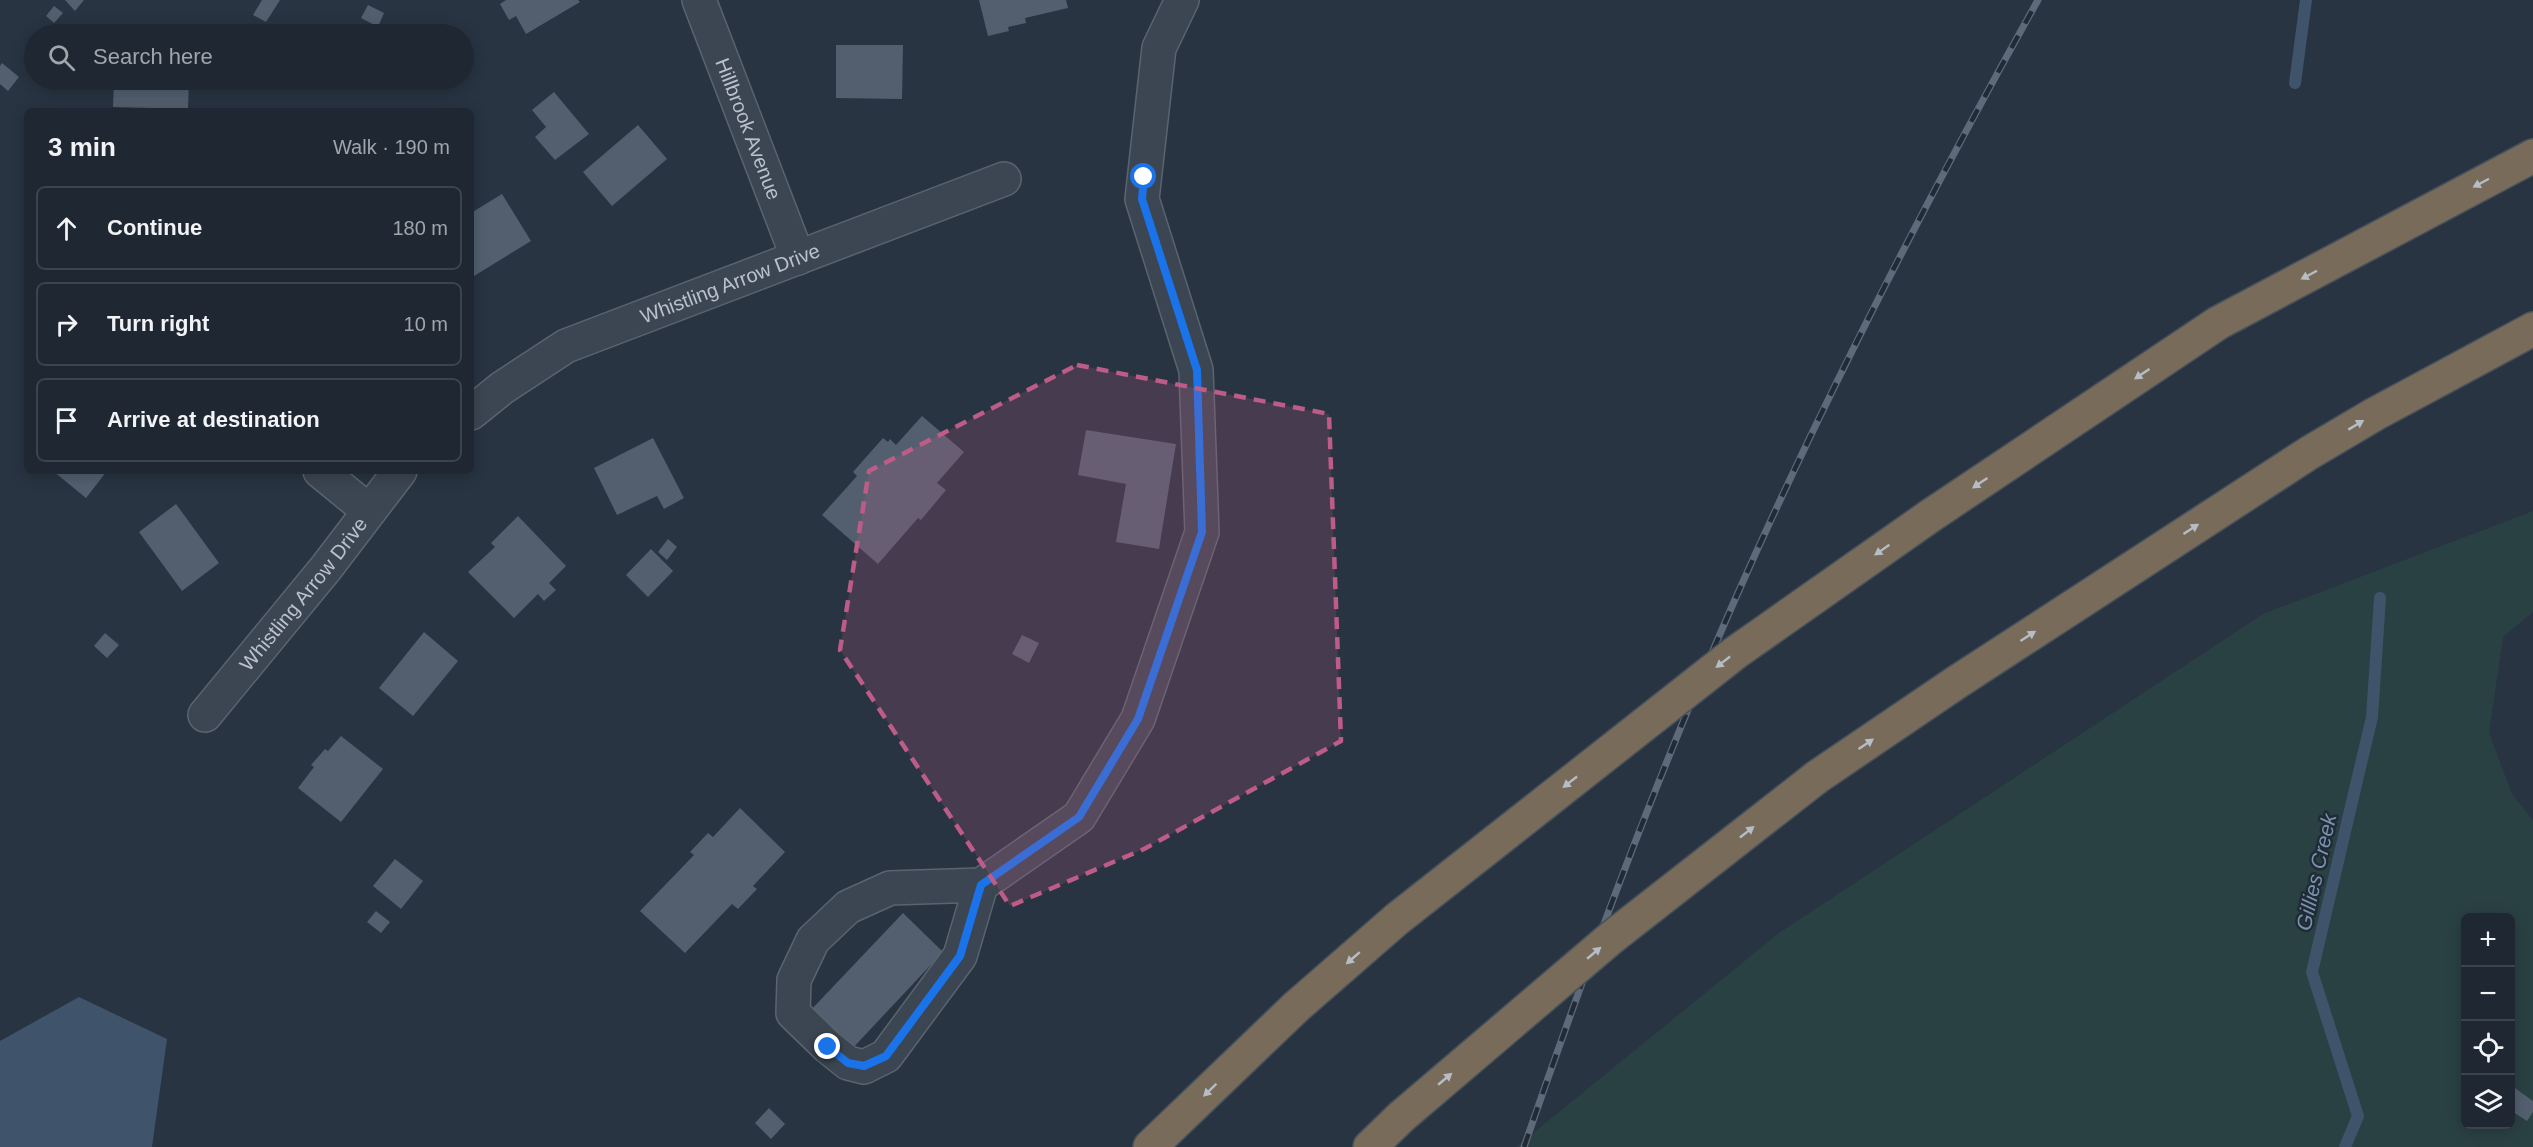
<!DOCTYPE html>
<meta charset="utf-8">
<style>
body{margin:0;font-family:Helvetica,sans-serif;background:#2b333e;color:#f1f3f6}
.controls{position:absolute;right:18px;bottom:18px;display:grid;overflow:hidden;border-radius:9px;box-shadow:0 3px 15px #0003}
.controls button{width:54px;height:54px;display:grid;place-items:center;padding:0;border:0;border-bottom:2px solid #3c444d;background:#1e2732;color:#f1f3f6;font:30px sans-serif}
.stop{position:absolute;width:18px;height:18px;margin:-14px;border:4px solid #1a73e8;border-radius:50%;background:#fff}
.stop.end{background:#1a73e8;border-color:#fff;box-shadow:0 2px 6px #0008}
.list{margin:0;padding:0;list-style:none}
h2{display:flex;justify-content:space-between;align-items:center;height:78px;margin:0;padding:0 24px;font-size:26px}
h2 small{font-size:20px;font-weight:400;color:#a1a5ac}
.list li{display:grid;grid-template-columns:39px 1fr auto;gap:18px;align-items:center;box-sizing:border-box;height:84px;margin:0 12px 12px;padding:0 12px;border:2px solid #3c444d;border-radius:9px}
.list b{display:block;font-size:22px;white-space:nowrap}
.list em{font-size:20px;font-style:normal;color:#a1a5ac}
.icon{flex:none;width:33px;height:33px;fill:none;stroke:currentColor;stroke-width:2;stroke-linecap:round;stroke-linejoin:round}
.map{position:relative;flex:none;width:2533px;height:1147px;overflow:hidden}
.search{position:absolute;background:#1e2732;box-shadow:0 3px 15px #0003;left:24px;top:24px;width:450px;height:66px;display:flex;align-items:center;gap:15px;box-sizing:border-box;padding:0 21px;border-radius:33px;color:#a1a5ac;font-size:22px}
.panel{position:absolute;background:#1e2732;box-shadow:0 3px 15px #0003;left:24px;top:108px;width:450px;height:366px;border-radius:9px}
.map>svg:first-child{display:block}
.green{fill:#2a4143;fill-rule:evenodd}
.water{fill:#3f536a}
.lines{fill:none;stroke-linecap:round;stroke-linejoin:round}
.stream{stroke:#3f536a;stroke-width:12}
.building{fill:#535f6f}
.minor-casing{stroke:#5a646f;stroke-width:36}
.highway-casing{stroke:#47515c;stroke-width:36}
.minor{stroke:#3c4652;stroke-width:33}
.highway{stroke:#786b59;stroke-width:33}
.rail-casing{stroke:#5e6a79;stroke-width:7}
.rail{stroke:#212b37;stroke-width:4.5;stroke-dasharray:14;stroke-linecap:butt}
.highway-bridge-casing{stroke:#47515c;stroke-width:36;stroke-linecap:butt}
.highway-bridge{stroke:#786b59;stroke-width:33}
.oneway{fill:#b6bdc6}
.route{stroke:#1a73e8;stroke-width:8}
.marked{fill:#be5c88;fill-opacity:0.2;stroke:#be5c88;stroke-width:4.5;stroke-dasharray:12 8;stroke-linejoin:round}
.labels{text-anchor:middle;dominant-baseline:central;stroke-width:5;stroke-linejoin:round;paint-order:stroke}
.street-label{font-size:20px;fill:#b9c1cc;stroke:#212b37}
.water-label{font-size:21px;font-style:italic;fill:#7b93ad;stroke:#212b37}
</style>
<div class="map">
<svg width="2533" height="1147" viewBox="0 0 2533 1147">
<rect width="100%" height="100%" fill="#283442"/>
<path class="green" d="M2533,511V612L2503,637L2489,733L2512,794L2533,820V1147H1516L1779,933L2263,614ZM2466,918H2510V1124H2466Z"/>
<path class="water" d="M79,997L167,1039L152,1147H0V1041Z"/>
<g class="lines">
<g class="stream">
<path d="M2295,83L2306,0"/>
<path d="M2345,1147L2358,1116L2312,972L2372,717L2380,598"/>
</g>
</g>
<g class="building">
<path d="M65,0H84L75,11Z"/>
<path d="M262,0H280L266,22L253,15Z"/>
<path d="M506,0H578L580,2L526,34L516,16L509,20L500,4Z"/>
<path d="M979,0H1066L1068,8L1025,18L1026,23L1008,27L1009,31L988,36Z"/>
<path d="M368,5L384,13L378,27L361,18Z"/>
<path d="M54,6L63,13L54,23L46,16Z"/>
<path d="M836,45H903L902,99L836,98Z"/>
<path d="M2,63L19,77L8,91L0,84V66Z"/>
<path d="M114,80H189L188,109L113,107Z"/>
<path d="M554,92L589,134L555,160L535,137L546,127L532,110Z"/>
<path d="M638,125L667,159L612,206L583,172Z"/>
<path d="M502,194L531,241L474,276L471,272V213Z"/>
<path d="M922,416L964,452L937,483L946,490L921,520L918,518L878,564L822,515L857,476L853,472L883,438L888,442L890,439L896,445Z"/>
<path d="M1086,430L1176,444L1159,549L1116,542L1126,484L1078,475Z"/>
<path d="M653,438L684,498L664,509L657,496L617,515L594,468Z"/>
<path d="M53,471H107L86,498Z"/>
<path d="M176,504L219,563L182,591L139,532Z"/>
<path d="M518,516L566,566L549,583L556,590L544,601L538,594L514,618L468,572L495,547L491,543Z"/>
<path d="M668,539L677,547L667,560L658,552Z"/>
<path d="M651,549L673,571L648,597L626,575Z"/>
<path d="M424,632L458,661L413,716L379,688Z"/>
<path d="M105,633L119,645L107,658L94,646Z"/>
<path d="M1022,635L1039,643L1029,663L1012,654Z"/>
<path d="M341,736L383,769L341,822L298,788L314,767L311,765L325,749L328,751Z"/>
<path d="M740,808L785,852L753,886L757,889L738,909L732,904L685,953L640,911L694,855L690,852L708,833L713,837Z"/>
<path d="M395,859L423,881L401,909L373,886Z"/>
<path d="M376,911L390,922L381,933L367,922Z"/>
<path d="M903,913L943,952L850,1051L809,1012Z"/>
<path d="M2512,1086L2533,1101V1112L2527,1121L2510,1110Z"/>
<path d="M769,1108L785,1124L771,1139L755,1123Z"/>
</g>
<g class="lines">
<defs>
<g id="minor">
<path id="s1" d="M699,0L798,258"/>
<path id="s2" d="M471,413L502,388L566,346L1004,179"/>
<path d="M320,471L369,511"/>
<path id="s3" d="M205,715L326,568L400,471"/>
<path d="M981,885L960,956L886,1056L864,1067L848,1063L828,1047L793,1013L794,980L813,940L848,907L890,888L981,885L1079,817L1138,719L1202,532L1196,370L1142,199L1159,48L1182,0"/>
</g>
<g id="highway">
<path d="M1930,516L2218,323L2533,156"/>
<path d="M1817,777L1957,682L2309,453L2375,414L2533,329"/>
<path d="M1150,1147L1296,1007L1397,919"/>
<path d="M1370,1147L1401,1117"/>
</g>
</defs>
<use href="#minor" class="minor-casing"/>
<use href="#highway" class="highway-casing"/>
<use href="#minor" class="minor"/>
<use href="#highway" class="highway"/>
<defs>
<path id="rail" d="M1524,1147C1587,964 1655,782 1733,604C1824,398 1928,197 2038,0"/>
</defs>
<use href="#rail" class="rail-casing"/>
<use href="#rail" class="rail"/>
<defs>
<g id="highway-bridge">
<path d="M1397,919L1735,653L1930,516"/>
<path d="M1401,1117L1611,938L1817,777"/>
</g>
</defs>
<use href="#highway-bridge" class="highway-bridge-casing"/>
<use href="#highway-bridge" class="highway-bridge"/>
</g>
<defs><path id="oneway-solid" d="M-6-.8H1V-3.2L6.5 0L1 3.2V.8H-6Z" transform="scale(1.5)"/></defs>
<g class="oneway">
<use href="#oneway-solid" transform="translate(2481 183) rotate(152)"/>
<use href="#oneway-solid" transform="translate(2309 275) rotate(152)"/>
<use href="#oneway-solid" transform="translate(2142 374) rotate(146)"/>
<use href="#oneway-solid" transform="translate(2356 425) rotate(-31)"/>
<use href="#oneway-solid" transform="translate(1980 483) rotate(146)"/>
<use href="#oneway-solid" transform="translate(2191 529) rotate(-33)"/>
<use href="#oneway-solid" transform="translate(1882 550) rotate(145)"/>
<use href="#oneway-solid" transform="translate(2028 636) rotate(-33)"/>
<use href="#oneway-solid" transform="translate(1723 662) rotate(142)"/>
<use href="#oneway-solid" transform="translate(1866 744) rotate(-34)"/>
<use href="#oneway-solid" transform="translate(1570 782) rotate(142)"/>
<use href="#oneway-solid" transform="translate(1747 832) rotate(-38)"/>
<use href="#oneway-solid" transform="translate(1594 953) rotate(-40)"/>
<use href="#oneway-solid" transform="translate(1353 958) rotate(139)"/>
<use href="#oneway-solid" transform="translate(1445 1079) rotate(-40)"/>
<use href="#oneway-solid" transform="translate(1210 1090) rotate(136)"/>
</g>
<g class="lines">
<path class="route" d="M828,1047L848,1063L864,1066L886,1056L960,956L981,885L1079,817L1138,719L1202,532L1197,370L1142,199L1144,177"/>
</g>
<path class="marked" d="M1077,365L1329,414L1341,741L1144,849L1010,906L840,650L869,471Z"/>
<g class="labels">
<g class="street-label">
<text stroke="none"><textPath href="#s1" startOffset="138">Hillbrook Avenue</textPath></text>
<text stroke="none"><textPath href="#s2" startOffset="292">Whistling Arrow Drive</textPath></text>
<text stroke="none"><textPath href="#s3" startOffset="156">Whistling Arrow Drive</textPath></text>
</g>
<g class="water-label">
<text transform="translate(2316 872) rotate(-77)">Gillies Creek</text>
</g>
</g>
</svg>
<div class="controls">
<button>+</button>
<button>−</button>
<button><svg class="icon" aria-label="locate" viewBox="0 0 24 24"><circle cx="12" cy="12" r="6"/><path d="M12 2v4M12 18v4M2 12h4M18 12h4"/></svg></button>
<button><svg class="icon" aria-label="layers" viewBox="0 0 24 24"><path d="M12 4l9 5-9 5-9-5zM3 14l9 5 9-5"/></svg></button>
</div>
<div class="stop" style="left:1144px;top:177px"></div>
<div class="stop end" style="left:828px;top:1047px"></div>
<div class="search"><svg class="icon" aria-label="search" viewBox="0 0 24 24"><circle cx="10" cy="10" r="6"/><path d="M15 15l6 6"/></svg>Search here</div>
<section class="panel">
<h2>3 min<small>Walk · 190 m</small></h2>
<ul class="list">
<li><svg class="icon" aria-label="ahead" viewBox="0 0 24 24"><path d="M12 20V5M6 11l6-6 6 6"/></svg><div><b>Continue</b></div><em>180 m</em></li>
<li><svg class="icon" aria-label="right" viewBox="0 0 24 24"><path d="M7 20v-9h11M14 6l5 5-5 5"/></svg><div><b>Turn right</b></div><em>10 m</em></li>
<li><svg class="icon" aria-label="arrive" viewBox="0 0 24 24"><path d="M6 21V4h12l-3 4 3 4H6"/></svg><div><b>Arrive at destination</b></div></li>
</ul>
</section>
</div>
